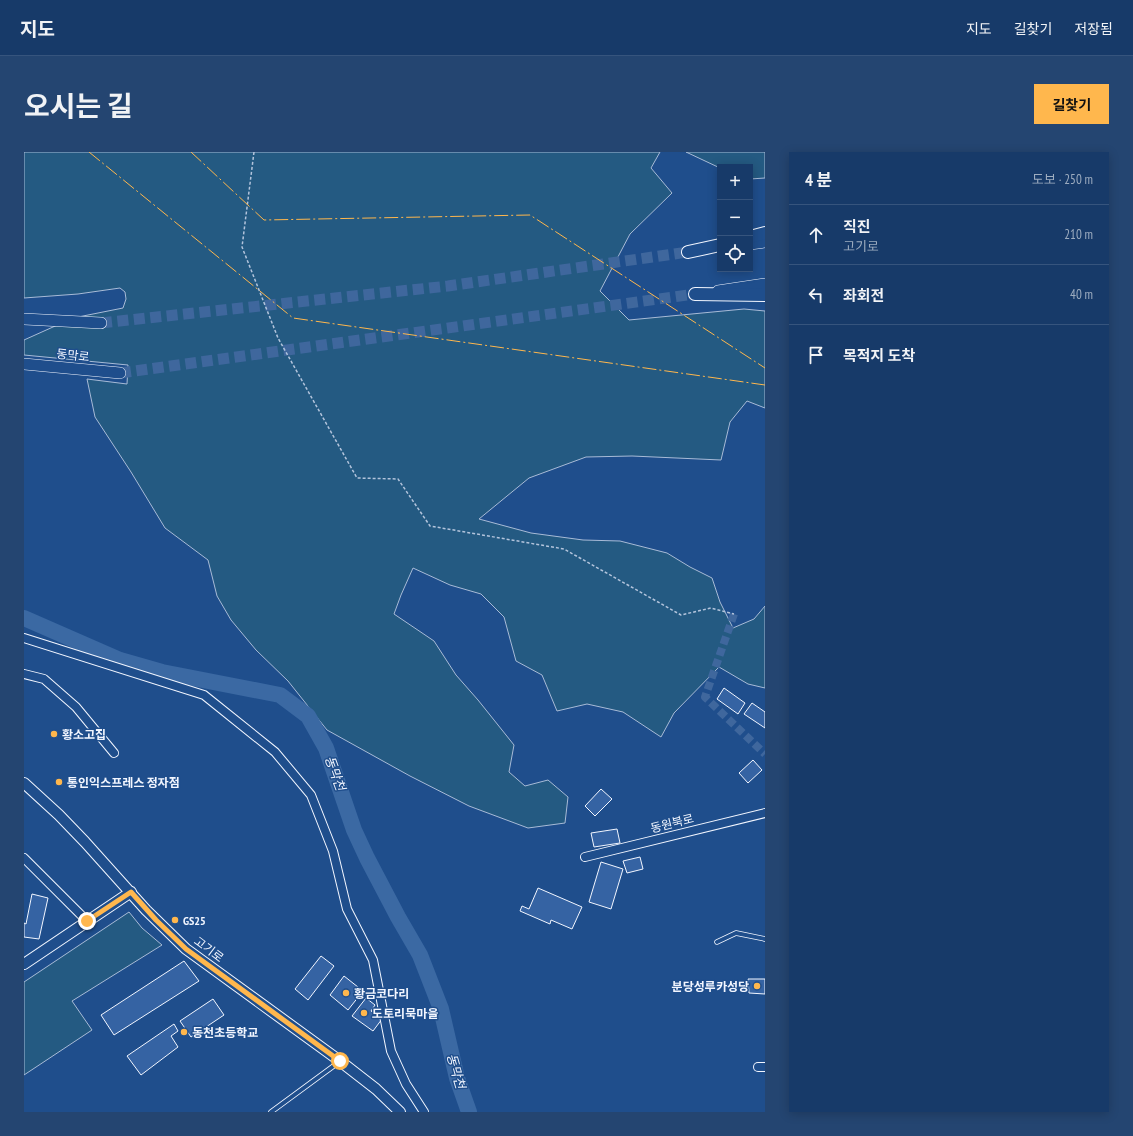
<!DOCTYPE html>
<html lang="ko">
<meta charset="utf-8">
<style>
body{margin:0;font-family:"PT Sans Narrow","Noto Sans KR",sans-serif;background:#244571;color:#f1f3f6}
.controls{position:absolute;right:12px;top:12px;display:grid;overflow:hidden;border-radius:0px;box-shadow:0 2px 10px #0003}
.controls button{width:36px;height:36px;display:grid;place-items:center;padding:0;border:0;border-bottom:1px solid #36547d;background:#173a69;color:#f1f3f6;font:20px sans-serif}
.stop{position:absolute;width:12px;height:12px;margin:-9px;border:3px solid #ffb74d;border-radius:50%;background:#fff}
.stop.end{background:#ffb74d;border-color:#fff;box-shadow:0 1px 4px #0008}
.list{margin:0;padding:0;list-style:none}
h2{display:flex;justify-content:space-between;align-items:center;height:52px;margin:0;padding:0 16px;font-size:17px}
h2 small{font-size:13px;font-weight:400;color:#9eadc0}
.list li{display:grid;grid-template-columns:26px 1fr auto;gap:12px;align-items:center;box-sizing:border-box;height:60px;padding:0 16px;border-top:1px solid #36547d}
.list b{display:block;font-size:15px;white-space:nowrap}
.list p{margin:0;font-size:13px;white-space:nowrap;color:#9eadc0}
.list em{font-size:13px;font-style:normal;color:#9eadc0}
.icon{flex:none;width:22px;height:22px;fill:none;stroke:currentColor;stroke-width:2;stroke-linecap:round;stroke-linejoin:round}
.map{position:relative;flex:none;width:741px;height:960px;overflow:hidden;border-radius:0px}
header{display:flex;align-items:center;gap:24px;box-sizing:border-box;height:56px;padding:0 20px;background:#173a69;border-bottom:1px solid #36547d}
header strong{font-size:19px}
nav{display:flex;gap:22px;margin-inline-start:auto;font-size:14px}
.intro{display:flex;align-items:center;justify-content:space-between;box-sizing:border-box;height:96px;padding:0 24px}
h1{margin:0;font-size:28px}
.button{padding:10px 18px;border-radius:0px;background:#ffb74d;color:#111;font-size:14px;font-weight:700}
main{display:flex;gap:24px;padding:0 24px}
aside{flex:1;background:#173a69;border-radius:0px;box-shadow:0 2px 10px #0003}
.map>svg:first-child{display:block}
.green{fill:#245a82;stroke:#a8bbd7}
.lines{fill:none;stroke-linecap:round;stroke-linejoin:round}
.river{stroke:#3b69a3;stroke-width:16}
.building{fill:#3563a3;stroke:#f2f6ff}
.minor-tunnel{stroke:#3f679d;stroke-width:8;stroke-dasharray:8 4;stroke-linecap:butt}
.secondary-tunnel{stroke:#3f679d;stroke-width:11;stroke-dasharray:11 5.5;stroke-linecap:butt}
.service-casing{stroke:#f2f6ff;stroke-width:5.5}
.minor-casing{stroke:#f2f6ff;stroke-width:10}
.tertiary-casing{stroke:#f2f6ff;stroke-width:12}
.secondary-casing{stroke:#f2f6ff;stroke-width:12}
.primary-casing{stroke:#f2f6ff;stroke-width:14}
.path{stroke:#b3c4dc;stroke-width:1.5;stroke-dasharray:3 2;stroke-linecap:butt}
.service{stroke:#1f4e8c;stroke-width:4}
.minor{stroke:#1f4e8c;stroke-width:8}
.tertiary{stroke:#1f4e8c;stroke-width:10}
.secondary{stroke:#1f4e8c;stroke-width:11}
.primary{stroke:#1f4e8c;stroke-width:12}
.power{stroke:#ffb74d;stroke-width:1;stroke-dasharray:14 3 2 3;stroke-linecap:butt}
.route{stroke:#ffb74d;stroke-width:5}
.poi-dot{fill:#ffb74d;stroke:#1f4e8c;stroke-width:1.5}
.labels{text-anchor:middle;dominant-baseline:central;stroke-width:3;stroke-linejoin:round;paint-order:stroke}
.street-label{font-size:12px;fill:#f2f6ff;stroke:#1f4e8c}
.poi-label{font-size:12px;font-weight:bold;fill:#f2f6ff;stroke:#1f4e8c;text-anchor:start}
.water-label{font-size:13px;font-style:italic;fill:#f2f6ff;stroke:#1f4e8c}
</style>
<header>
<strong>지도</strong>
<nav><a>지도</a><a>길찾기</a><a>저장됨</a></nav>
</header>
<div class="intro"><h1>오시는 길</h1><a class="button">길찾기</a></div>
<main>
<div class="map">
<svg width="741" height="960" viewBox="0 0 741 960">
<rect width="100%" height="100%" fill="#1f4e8c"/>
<g class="green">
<path d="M0,0H636L627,16L648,41L606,82L576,139L605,168L720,157L741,159V256L723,249L706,270L697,308L608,304L562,305L505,326L455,367L507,381L559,388L596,389L643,401L666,415L688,426L696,450L709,476L730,467L741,454V536L724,532L695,515L650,561L637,585L599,560L563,552L533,559L518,523L492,509L480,465L457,442L426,433L389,416L377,443L370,462L410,489L432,523L454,548L490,593L485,620L501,634L524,628L544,645L541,671L504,676L445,654L386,624L303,578L264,529L232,498L207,468L193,444L184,408L141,376L107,320L71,265L63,227L103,232L104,213L0,203V188L49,166L99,156L102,147L101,140L96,136L54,142L0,146Z"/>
<path d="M662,0H741V26L726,27V15L696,16Z"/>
<path d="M105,760L118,776L138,793L48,849L68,878L0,923V830Z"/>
</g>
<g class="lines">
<path class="river" d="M0,466L96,508L138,520L256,543L284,564L302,596L330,678L343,706L374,765L396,803L417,857L433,926L445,960"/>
</g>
<g class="building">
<path d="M700,536L721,551L714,562L693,547Z"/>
<path d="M728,551L741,560V576L720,562Z"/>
<path d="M729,608L738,618L724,631L715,621Z"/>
<path d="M577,637L588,647L571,664L561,654Z"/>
<path d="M593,677L596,691L570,695L567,681Z"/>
<path d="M616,705L619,717L603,721L599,709Z"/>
<path d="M577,710L599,717L587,757L565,750Z"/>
<path d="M514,736L558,755L548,777L527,768L526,772L496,759L498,754L505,757Z"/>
<path d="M8,742L24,746L15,787L0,785V771L2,772Z"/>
<path d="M297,804L310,814L284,848L271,837Z"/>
<path d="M160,809L175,829L90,883L77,863Z"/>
<path d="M320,824L339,839L324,858L306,843Z"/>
<path d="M724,827H741V842L725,841Z"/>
<path d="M342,846L351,853L347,859L358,867L349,879L328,864Z"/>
<path d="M189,847L200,863L167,885L156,869Z"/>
<path d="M150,872L154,879L147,884L154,895L117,923L103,904Z"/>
</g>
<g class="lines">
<path class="minor-tunnel" d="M710,462L681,545L741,602"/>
<g class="secondary-tunnel">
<path d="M77,171L424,134L664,100"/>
<path d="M96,221L671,142"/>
</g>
<defs>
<g id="service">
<path d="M693,790L712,781L741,787"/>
<path d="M247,960L315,910"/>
</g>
<g id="minor">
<path d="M0,486L180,543L251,600L287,643L309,699L323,757L349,808L367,899L382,932L400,960"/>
<path d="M0,522L20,527L52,555L90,601"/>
<path d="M561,705L741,661"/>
<path d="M0,706L63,769"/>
<path d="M734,915H741"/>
</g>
<g id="tertiary">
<path d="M0,631L35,663L61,690L122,758L162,797L316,909L352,937L376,960"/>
<path d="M0,812L107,740"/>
</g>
<g id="secondary">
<path d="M726,92L741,90"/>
<path d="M694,139L741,132"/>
<path d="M0,167L77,171"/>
<path d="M0,212L96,221"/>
</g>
<g id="primary">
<path d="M726,85L741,81"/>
<path d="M664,100L696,93"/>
<path d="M671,142L741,143"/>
</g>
</defs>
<use href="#service" class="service-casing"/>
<use href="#minor" class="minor-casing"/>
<use href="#tertiary" class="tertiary-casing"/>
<use href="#secondary" class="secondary-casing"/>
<use href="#primary" class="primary-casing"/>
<path class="path" d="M230,0L218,95L254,186L333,326L374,327L406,374L540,397L657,463L687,456L710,462"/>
<use href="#service" class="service"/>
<use href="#minor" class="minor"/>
<use href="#tertiary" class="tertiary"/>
<use href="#secondary" class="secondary"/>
<use href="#primary" class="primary"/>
<g class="power">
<path d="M65,0L269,166L741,233"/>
<path d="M167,0L240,68L506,63L741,216"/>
</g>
</g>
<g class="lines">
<path class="route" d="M63,769L107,740L132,768L162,797L316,909"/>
</g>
<g class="poi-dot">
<circle cx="30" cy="582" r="4"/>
<circle cx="35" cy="630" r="4"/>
<circle cx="151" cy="768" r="4"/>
<circle cx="733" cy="834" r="4"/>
<circle cx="322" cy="841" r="4"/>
<circle cx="340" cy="861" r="4"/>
<circle cx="160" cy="880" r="4"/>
</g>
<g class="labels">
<g class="street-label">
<text transform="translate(49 203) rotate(6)">동막로</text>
<text transform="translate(648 671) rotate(-14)">동원북로</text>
<text transform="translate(185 797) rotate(37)">고기로</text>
</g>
<g class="poi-label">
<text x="38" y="582">황소고집</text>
<text x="43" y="630">통인익스프레스 정자점</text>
<text x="159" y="768">GS25</text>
<text x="725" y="834" text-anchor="end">분당성루카성당</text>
<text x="330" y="841">황금코다리</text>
<text x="348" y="861">도토리묵마을</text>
<text x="168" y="880">동천초등학교</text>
</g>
<g class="water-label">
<text transform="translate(311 621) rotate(70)">동막천</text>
<text transform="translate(432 919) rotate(74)">동막천</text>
</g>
</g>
</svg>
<div class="controls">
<button>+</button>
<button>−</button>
<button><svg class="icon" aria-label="locate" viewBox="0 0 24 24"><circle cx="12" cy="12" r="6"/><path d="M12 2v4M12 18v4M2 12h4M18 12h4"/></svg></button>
</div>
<div class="stop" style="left:316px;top:909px"></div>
<div class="stop end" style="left:63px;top:769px"></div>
</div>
<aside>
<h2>4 분<small>도보 · 250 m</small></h2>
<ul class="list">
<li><svg class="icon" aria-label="ahead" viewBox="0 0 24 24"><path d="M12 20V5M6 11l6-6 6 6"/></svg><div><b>직진</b><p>고기로</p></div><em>210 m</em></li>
<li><svg class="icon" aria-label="left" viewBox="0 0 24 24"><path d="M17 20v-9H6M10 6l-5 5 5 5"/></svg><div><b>좌회전</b></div><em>40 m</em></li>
<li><svg class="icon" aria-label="arrive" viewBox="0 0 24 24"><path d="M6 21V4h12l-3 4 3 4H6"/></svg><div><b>목적지 도착</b></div></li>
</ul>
</aside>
</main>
